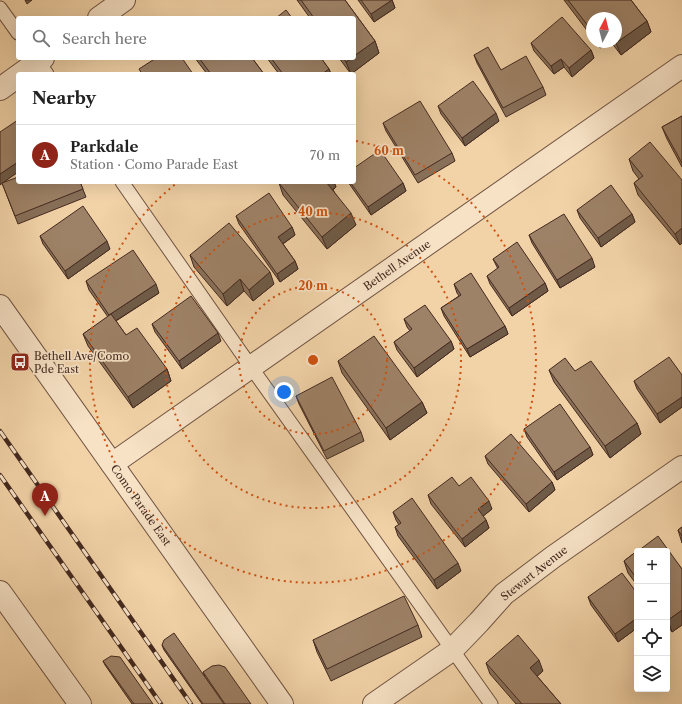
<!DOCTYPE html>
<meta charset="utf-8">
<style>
body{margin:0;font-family:"Libre Caslon Text",serif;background:#f6f6f6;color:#222}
.controls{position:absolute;right:12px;bottom:12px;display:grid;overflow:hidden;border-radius:4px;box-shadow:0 4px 16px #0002}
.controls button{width:36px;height:36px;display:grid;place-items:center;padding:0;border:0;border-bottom:1px solid #e0e0e0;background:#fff;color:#222;font:20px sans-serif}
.compass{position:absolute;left:586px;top:12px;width:36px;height:36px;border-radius:50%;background:#fff;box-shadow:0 4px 16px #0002;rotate:7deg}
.you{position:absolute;left:284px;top:392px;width:14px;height:14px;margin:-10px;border:3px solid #fff;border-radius:50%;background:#1a73e8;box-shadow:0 0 0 6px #1a73e833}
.badge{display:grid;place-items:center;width:26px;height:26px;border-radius:50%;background:#8f2418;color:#fff;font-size:13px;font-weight:700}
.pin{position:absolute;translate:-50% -33px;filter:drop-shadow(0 1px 2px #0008)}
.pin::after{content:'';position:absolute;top:21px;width:14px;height:12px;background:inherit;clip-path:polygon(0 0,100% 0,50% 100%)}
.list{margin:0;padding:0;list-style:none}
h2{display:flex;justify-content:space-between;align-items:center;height:52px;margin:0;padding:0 16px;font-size:17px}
h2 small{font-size:13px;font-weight:400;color:#767676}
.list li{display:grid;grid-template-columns:26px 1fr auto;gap:12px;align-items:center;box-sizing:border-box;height:60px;padding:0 16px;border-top:1px solid #e0e0e0}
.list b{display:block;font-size:15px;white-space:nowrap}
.list p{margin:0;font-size:13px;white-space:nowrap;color:#767676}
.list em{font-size:13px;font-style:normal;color:#767676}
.icon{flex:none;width:22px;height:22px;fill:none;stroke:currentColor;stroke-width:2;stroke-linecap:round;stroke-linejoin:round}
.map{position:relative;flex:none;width:682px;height:704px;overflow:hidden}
.search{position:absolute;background:#fff;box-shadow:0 4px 16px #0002;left:16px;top:16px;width:340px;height:44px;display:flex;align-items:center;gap:10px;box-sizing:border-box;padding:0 14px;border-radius:4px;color:#767676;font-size:15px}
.panel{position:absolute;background:#fff;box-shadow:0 4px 16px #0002;left:16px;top:72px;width:340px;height:112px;border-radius:4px}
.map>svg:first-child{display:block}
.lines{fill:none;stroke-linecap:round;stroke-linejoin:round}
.service-casing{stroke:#705442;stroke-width:15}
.minor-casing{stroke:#705442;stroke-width:24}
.tertiary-casing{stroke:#705442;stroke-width:24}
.service{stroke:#f7e2c6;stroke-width:13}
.minor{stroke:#f7e2c6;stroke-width:22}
.tertiary{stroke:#f7e2c6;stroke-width:22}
.rail-casing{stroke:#442a20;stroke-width:4.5}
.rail{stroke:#f7e2c6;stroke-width:3;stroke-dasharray:9;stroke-linecap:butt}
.wall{fill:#887059;stroke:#442a20}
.shaded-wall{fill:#6f5b48;stroke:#442a20}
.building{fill:#9e8267;stroke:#442a20}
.ring{fill:none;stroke:#cf520f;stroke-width:2;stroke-dasharray:2 4}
.labels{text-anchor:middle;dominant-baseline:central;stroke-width:3.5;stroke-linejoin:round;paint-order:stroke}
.street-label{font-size:11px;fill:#442a20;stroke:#f7e2c6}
.poi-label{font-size:11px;fill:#442a20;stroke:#f7e2c6;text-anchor:start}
.centre{fill:#cf520f;stroke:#f7e2c6;stroke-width:2}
.ring-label{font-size:12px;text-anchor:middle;font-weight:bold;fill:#cf520f;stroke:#f7e2c6;stroke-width:3.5;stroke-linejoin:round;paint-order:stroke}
</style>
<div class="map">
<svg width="682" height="704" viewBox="0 0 682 704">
<rect width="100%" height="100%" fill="#f2d3a8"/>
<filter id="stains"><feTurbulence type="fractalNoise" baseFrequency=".005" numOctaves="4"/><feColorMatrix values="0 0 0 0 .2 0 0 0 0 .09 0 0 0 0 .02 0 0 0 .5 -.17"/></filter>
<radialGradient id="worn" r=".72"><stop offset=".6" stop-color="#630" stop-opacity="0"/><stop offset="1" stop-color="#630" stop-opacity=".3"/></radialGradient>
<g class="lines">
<defs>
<g id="service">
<path d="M0,8L18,33"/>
<path d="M36,58L47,74"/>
<path d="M122,182L251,367L491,704"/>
</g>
<g id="minor">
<path d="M99,18L124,0"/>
<path d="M21,74L43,58"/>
<path d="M0,89L18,76"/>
<path d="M112,464L682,66"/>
<path d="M374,704L452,650L479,622L504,594L553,557L682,467"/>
</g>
<g id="tertiary">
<path d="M0,306L282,704"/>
<path d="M0,592L80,704"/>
</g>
</defs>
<use href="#service" class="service-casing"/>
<use href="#minor" class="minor-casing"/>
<use href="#tertiary" class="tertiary-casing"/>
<use href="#service" class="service"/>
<use href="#minor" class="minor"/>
<use href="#tertiary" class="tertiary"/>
<defs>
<g id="rail">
<path d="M0,431L191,704"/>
<path d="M0,475L161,704"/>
</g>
</defs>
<use href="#rail" class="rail-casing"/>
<use href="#rail" class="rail"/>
</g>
<g class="wall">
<path d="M297,0H345L375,41L379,53L351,74L339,58H354V18H310Z"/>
<path d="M358,0H392L395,8L374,22Z"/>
<path d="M564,0H631L647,21L651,32L621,55L611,42H616V18H592V37Z"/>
<path d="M595,42H608L600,48Z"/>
<path d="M531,43L591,50L594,58L572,77L564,67L554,74L534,51Z"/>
<path d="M474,55L501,70L543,87L546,95L506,117L477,63Z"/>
<path d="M195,58H252L264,74H207Z"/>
<path d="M267,58H321L329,69L331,74H279Z"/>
<path d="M438,106L499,121L465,146L441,114Z"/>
<path d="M682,116V167L667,139L662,127Z"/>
<path d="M18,120V172L3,182L43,183L80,182L86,197L18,224L2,183L0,185Z"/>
<path d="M383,123L452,153L455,161L418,183L386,131Z"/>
<path d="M629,159L682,180L680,245L638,195L634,183L639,179L633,171Z"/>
<path d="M280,182H334L336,187L333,190L356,225L327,249L283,195L279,183Z"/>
<path d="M348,182L403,183L406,191L371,215Z"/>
<path d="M577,210L632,214L635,222L601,247L580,218Z"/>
<path d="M236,216L292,227L295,235L283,244L295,261L298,269L280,282L239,224Z"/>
<path d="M529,235L595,267L560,288L532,243Z"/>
<path d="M40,236L110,249L68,279L43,244Z"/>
<path d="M190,255L274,284L253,301L244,291L227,306L194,267Z"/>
<path d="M493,259L545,283L548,291L512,316L490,284L487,276L498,269Z"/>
<path d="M86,281L159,293L116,321L126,335L167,369L171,381L133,408L88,346L83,334L108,317L89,290Z"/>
<path d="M454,284L505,326L508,334L470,357L444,316L441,308L459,296L457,293Z"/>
<path d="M404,319L451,341L454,349L417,377L397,350L394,342L410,331L407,327Z"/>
<path d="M152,324L221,341L182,369L155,332Z"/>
<path d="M338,361L422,402L427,413L390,440L342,373Z"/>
<path d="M549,370L637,423L641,434L610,458L554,382Z"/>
<path d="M682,375V407L660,423L637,389L634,381Z"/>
<path d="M296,396L361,432L364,441L327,459L299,404Z"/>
<path d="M524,429L590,447L593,455L557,480L527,437Z"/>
<path d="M485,456L552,482L555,490L529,512L488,464Z"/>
<path d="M459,486L492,509L483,516L486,520L489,528L465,547L431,504L428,495Z"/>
<path d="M393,512L461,571L437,589L398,536L395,527L399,525L396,520Z"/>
<path d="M682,527V543L678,530Z"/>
<path d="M637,551V585L628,573L624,561Z"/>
<path d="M667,551L682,569V625L672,632L667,625Z"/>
<path d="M637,593V628L618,642L591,605L588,597Z"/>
<path d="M418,625L422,637L331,681L317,652L313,640Z"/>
<path d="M162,645L205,676L203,672L251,704H202L164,650Z"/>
<path d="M103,661L153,704H132L105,665Z"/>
<path d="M486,663L543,671L537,676L561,704H516L490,674Z"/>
</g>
<g class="shaded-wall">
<path d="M25,0H32L27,4Z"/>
<path d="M392,0L395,8L374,22L371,14Z"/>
<path d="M647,21L651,32L621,55L616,43Z"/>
<path d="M375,41L379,53L351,74L346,62L352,58H354V56Z"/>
<path d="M598,42H608L600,48Z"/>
<path d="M591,50L594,58L572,77L569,68Z"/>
<path d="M561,59L564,67L554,74L551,66Z"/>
<path d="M329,69L331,74H322Z"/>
<path d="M496,113L499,121L465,146L462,138Z"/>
<path d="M18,162V172L0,185V174Z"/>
<path d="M326,182H334L336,187L329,192Z"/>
<path d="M403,183L406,191L371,215L368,207Z"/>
<path d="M351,213L356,225L327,249L322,237Z"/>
<path d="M632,214L635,222L601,247L598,238Z"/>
<path d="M292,227L295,235L281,245L278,237Z"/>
<path d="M682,228V243L680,245L675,234Z"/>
<path d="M107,241L110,249L68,279L65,271Z"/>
<path d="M592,258L595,267L560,288L557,280Z"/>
<path d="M295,261L298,269L280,282L277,274Z"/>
<path d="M270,272L274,284L253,301L249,290Z"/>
<path d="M240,279L244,291L227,306L223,294Z"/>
<path d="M545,283L548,291L512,316L509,308Z"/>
<path d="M156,284L159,293L112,323L109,315Z"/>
<path d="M505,326L508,334L470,357L467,349Z"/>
<path d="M218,333L221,341L182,369L179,361Z"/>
<path d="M451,341L454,349L417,377L414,368Z"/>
<path d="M167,369L171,381L133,408L128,397Z"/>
<path d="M682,397V407L660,423L657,414Z"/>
<path d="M422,402L427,413L390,440L386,428Z"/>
<path d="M637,423L641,434L610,458L605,446Z"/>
<path d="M590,447L593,455L557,480L554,472Z"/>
<path d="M552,482L555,490L529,512L526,504Z"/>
<path d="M489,501L492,509L481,518L478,509Z"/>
<path d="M486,520L489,528L465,547L462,539Z"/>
<path d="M458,563L461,571L437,589L434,580Z"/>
<path d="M682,610V625L672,632L668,620Z"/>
<path d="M637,618V628L618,642L615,634Z"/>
<path d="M539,660L543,671L534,679L530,668Z"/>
</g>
<g class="building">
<path d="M301,0H345L375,41L354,56V18H314Z"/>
<path d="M361,0H392L371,14Z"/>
<path d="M568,0H631L647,21L616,43V18H592V31Z"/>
<path d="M286,10L292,18H276Z"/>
<path d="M562,17L591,50L569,68L561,59L551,66L531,43Z"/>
<path d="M488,47L501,70L526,56L543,87L503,108L474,55Z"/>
<path d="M156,58H182L193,74H142L139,69Z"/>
<path d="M199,58H252L264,74H211Z"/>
<path d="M271,58H321L329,69L322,74H283Z"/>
<path d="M343,58H352L346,62Z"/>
<path d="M473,81L496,113L462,138L438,106Z"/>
<path d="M420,101L452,153L415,175L383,123Z"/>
<path d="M682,116V163L662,127Z"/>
<path d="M18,120V162L0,174V132Z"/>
<path d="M650,142L682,180V228L675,234L634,183L643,176L629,159Z"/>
<path d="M380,150L403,183L368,207L350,182H354V168Z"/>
<path d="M18,177V182H42L43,183L46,182H80L83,189L15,216L2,183Z"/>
<path d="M280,182H326L351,213L322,237L279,183Z"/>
<path d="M611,185L632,214L598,238L577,210Z"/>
<path d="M269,193L292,227L278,237L295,261L277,274L236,216Z"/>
<path d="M83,206L107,241L65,271L40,236Z"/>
<path d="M564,214L592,258L557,280L529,235Z"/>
<path d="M229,223L270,272L249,290L240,279L223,294L190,255Z"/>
<path d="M517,242L545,283L509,308L487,276L499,267L493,259Z"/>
<path d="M133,250L156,284L109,315L86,281Z"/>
<path d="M471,273L505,326L467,349L441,308L461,295L454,284Z"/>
<path d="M191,296L218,333L179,361L152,324Z"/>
<path d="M425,305L451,341L414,368L394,342L412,329L404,319Z"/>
<path d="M111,314L126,335L137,328L167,369L128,397L83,334Z"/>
<path d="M374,336L422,402L386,428L338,361Z"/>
<path d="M669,357L682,375V397L657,414L634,381Z"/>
<path d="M565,358L575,371L591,361L637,423L605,446L549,370Z"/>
<path d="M332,377L361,432L324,451L296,396Z"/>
<path d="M560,404L590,447L554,472L524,429Z"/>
<path d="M511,434L552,482L526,504L485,456Z"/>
<path d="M452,477L459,486L471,477L489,501L478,509L486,520L462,539L428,495Z"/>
<path d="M412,498L458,563L434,580L395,527L401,523L393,512Z"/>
<path d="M682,527V536L678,530Z"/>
<path d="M658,536L682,569V610L668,620L667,619V551H638Z"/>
<path d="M637,551V579L624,561Z"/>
<path d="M622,573L637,593V618L615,634L588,597Z"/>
<path d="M404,596L418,625L327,669L313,640Z"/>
<path d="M174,633L224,704H203L162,645L164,640Z"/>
<path d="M518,635L539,660L530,668L561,704H522L486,663Z"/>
<path d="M111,656L120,657L153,704H134L103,661Z"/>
<path d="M219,665L225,667L251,704H225L203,672L212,666Z"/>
</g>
<g class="ring">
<circle cx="313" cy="360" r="74"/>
<circle cx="313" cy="360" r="148"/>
<path d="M356 141A223 223 0 1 1 177 183"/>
</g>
<defs>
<symbol id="bus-square" viewBox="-11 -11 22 22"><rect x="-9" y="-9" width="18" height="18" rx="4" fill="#8f2418" stroke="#f7e2c6"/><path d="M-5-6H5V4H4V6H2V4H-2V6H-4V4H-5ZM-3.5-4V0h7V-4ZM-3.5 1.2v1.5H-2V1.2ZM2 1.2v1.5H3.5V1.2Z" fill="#fff"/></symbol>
</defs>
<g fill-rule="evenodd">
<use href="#bus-square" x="9" y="351" width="22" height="22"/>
</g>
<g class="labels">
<g class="street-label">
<text transform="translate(397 265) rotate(-35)">Bethell Avenue</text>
<text transform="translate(141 505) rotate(55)">Como Parade East</text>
<text transform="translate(534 573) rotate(-38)">Stewart Avenue</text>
</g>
<g class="poi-label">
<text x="34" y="356">Bethell Ave/Como<tspan x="34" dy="13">Pde East</tspan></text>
</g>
</g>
<circle cx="313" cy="360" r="6" class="centre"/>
<g class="ring-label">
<text x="389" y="155">60 m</text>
<text x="313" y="216">40 m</text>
<text x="313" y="290">20 m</text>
</g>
<rect width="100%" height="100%" filter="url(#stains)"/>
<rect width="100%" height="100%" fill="url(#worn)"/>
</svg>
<div class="controls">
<button>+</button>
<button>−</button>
<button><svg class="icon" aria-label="locate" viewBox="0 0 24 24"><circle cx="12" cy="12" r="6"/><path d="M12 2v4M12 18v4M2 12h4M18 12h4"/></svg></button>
<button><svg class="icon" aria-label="layers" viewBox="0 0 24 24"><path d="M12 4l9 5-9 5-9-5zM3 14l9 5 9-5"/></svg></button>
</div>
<svg class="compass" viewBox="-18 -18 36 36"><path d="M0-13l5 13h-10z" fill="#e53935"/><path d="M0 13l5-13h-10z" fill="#767676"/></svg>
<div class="you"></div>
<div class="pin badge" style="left:45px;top:516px">A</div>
<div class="search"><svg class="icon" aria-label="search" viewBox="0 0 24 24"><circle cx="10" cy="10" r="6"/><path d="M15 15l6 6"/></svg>Search here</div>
<section class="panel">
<h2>Nearby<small></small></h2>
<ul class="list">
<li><span class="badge">A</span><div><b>Parkdale</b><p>Station · Como Parade East</p></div><em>70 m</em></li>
</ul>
</section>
</div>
